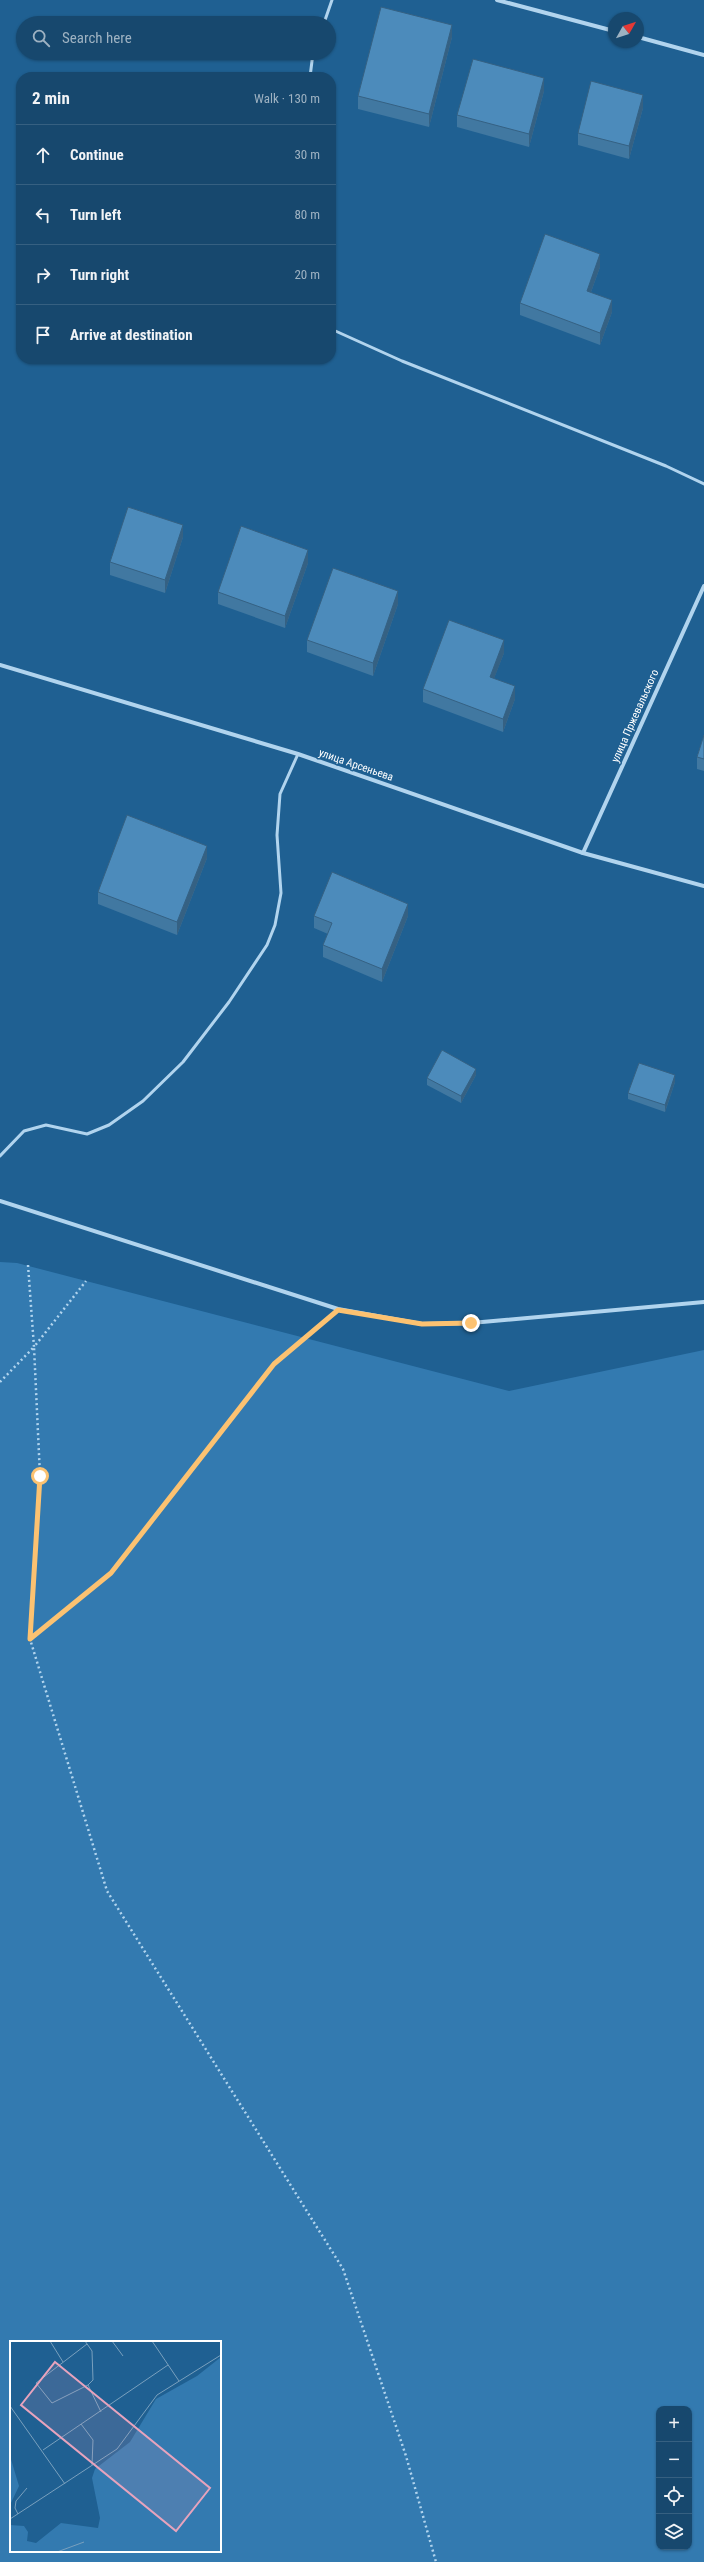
<!DOCTYPE html>
<meta charset="utf-8">
<style>
body{margin:0;font-family:"Roboto Condensed",sans-serif;background:#204f73;color:#f1f3f6}
.controls{position:absolute;right:12px;bottom:12px;display:grid;overflow:hidden;border-radius:8px;box-shadow:0 1px 3px #0004}
.controls button{width:36px;height:36px;display:grid;place-items:center;padding:0;border:0;border-bottom:1px solid #366081;background:#17486e;color:#f1f3f6;font:20px sans-serif}
.compass{position:absolute;left:608px;top:12px;width:36px;height:36px;border-radius:50%;background:#17486e;box-shadow:0 1px 3px #0004;rotate:51deg}
.stop{position:absolute;width:12px;height:12px;margin:-9px;border:3px solid #fcc271;border-radius:50%;background:#fff}
.stop.end{background:#fcc271;border-color:#fff;box-shadow:0 1px 4px #0008}
.list{margin:0;padding:0;list-style:none}
h2{display:flex;justify-content:space-between;align-items:center;height:52px;margin:0;padding:0 16px;font-size:17px}
h2 small{font-size:13px;font-weight:400;color:#9eb2c2}
.list li{display:grid;grid-template-columns:26px 1fr auto;gap:12px;align-items:center;box-sizing:border-box;height:60px;padding:0 16px;border-top:1px solid #366081}
.list b{display:block;font-size:15px;white-space:nowrap}
.list em{font-size:13px;font-style:normal;color:#9eb2c2}
.icon{flex:none;width:22px;height:22px;fill:none;stroke:currentColor;stroke-width:2;stroke-linecap:round;stroke-linejoin:round}
.map{position:relative;flex:none;width:704px;height:2562px;overflow:hidden}
.search{position:absolute;background:#17486e;box-shadow:0 1px 3px #0004;left:16px;top:16px;width:320px;height:44px;display:flex;align-items:center;gap:10px;box-sizing:border-box;padding:0 14px;border-radius:22px;color:#9eb2c2;font-size:15px}
.panel{position:absolute;background:#17486e;box-shadow:0 1px 3px #0004;left:16px;top:72px;width:320px;height:292px;border-radius:16px}
.map>svg:first-child{display:block}
.green{fill:#337ab0;fill-rule:evenodd}
.lines{fill:none;stroke-linecap:round;stroke-linejoin:round}
.path{stroke:#b1d4ee;stroke-width:2.5;stroke-dasharray:2 3;stroke-linecap:butt}
.service{stroke:#b1d4ee;stroke-width:3}
.minor{stroke:#b1d4ee;stroke-width:4}
.wall{fill:#4178a1}
.shaded-wall{fill:#356183}
.building{fill:#4c8bbb;stroke:#356183}
.route{stroke:#fcc271;stroke-width:5}
.labels{text-anchor:middle;dominant-baseline:central;stroke-width:3;stroke-linejoin:round;paint-order:stroke}
.street-label{font-size:11px;fill:#fff;stroke:#1f6092}
.inset-road{fill:none;stroke:#79a0be;stroke-width:1}
.view{fill:#e7a3bd;fill-opacity:0.15;stroke:#e7a3bd;stroke-width:2}
.inset-edge{fill:none;stroke:#fff;stroke-width:2}
</style>
<div class="map">
<svg width="704" height="2562" viewBox="0 0 704 2562">
<rect width="100%" height="100%" fill="#1f6092"/>
<path class="green" d="M0,1262L17,1263L509,1391L704,1350V2562H0ZM11,2342H220V2551H11ZM659,2409H689V2547H659Z"/>
<g class="lines">
<g class="path">
<path d="M28,1265L34,1347L86,1281"/>
<path d="M0,1382L34,1347L40,1476L30,1639L107,1891L343,2269L406,2456L436,2562"/>
<path d="M31,1639L111,1573L274,1364L318,1326"/>
</g>
<g class="service">
<path d="M324,23L332,0"/>
<path d="M310,77L313,53"/>
<path d="M331,329L402,361L666,466L704,484"/>
<path d="M0,1156L24,1131L46,1125L87,1134L109,1125L143,1101L183,1062L229,1002L267,945L275,925L281,893L277,835L280,794L298,754"/>
</g>
<g class="minor">
<path d="M497,0L614,31"/>
<path d="M638,37L704,55"/>
<path d="M0,665L298,754L583,853L704,886"/>
<path d="M583,853L704,586"/>
<path d="M0,1201L338,1309L422,1324L471,1323L704,1302"/>
</g>
</g>
<g class="wall">
<path d="M452,37L429,127L358,109V96Z"/>
<path d="M544,91L529,147L457,127V115Z"/>
<path d="M643,108L629,159L578,145V133Z"/>
<path d="M600,267L591,292L612,312L600,345L520,315V303Z"/>
<path d="M183,537L165,593L110,575V562Z"/>
<path d="M308,563L285,628L218,604V592Z"/>
<path d="M398,604L373,676L307,652V640Z"/>
<path d="M504,653L494,678L515,699L503,732L423,702V689Z"/>
<path d="M704,735V771L697,769V757Z"/>
<path d="M207,858L177,935L98,904V892Z"/>
<path d="M314,916H408L382,982L323,957V945L328,934L314,928Z"/>
<path d="M476,1075L461,1103L427,1085V1078Z"/>
<path d="M675,1082L665,1112L628,1099V1093Z"/>
</g>
<g class="shaded-wall">
<path d="M452,25V37L429,127V114Z"/>
<path d="M544,78V91L529,147V134Z"/>
<path d="M643,95V108L629,159V146Z"/>
<path d="M600,254V267L587,303V291Z"/>
<path d="M612,300V312L600,345V333Z"/>
<path d="M183,525V537L165,593V580Z"/>
<path d="M308,550V563L285,628V616Z"/>
<path d="M398,591V604L373,676V663Z"/>
<path d="M504,640V653L490,689V677Z"/>
<path d="M515,686V699L503,732V719Z"/>
<path d="M207,846V858L177,935V922Z"/>
<path d="M408,904V916L382,982V969Z"/>
<path d="M476,1069V1075L461,1103V1096Z"/>
<path d="M675,1075V1082L665,1112V1105Z"/>
</g>
<g class="building">
<path d="M381,7L452,25L429,114L358,96Z"/>
<path d="M473,59L544,78L529,134L457,115Z"/>
<path d="M591,81L643,95L629,146L578,133Z"/>
<path d="M545,234L600,254L587,291L612,300L600,333L520,303Z"/>
<path d="M128,507L183,525L165,580L110,562Z"/>
<path d="M241,526L308,550L285,616L218,592Z"/>
<path d="M333,568L398,591L373,663L307,640Z"/>
<path d="M449,620L504,640L490,677L515,686L503,719L423,689Z"/>
<path d="M704,735V759L697,757Z"/>
<path d="M127,815L207,846L177,922L98,892Z"/>
<path d="M332,872L408,904L382,969L323,945L332,923L314,916Z"/>
<path d="M442,1050L476,1069L461,1096L427,1078Z"/>
<path d="M639,1063L675,1075L665,1105L628,1093Z"/>
</g>
<g class="lines">
<path class="route" d="M40,1476L30,1639L111,1573L274,1364L338,1310L422,1324L471,1323"/>
</g>
<g class="labels">
<g class="street-label">
<text transform="translate(635 716) rotate(-66)">улица Пржевальского</text>
<text transform="translate(356 765) rotate(19)">улица Арсеньева</text>
</g>
</g>
<g transform="translate(10 2341)">
<rect width="211" height="211" fill="#1f6092"/>
<path d="M211,16V211H0V184L14,185L18,191L17,200L26,202L51,182L88,187L90,177L82,137L85,128L120,101L146,58L187,35ZM0,115L9,145L0,164Z" fill="#337ab0"/>
<path class="inset-road" d="M40,0L53,21M75,0L82,10L83,39L78,44L91,71M102,0L113,15M142,0L169,40M77,3L26,42L42,62L78,44M0,65L55,143M71,83L83,99L82,124M33,109L158,24M8,173L5,167L6,160L17,147M0,178L107,108L147,54L211,14M47,211L74,201"/>
<path class="view" d="M45,21L200,147L166,190L11,64Z"/>
<rect width="211" height="211" class="inset-edge"/>
</g>
</svg>
<div class="controls">
<button>+</button>
<button>−</button>
<button><svg class="icon" aria-label="locate" viewBox="0 0 24 24"><circle cx="12" cy="12" r="6"/><path d="M12 2v4M12 18v4M2 12h4M18 12h4"/></svg></button>
<button><svg class="icon" aria-label="layers" viewBox="0 0 24 24"><path d="M12 4l9 5-9 5-9-5zM3 14l9 5 9-5"/></svg></button>
</div>
<svg class="compass" viewBox="-18 -18 36 36"><path d="M0-13l5 13h-10z" fill="#e53935"/><path d="M0 13l5-13h-10z" fill="#9eb2c2"/></svg>
<div class="stop" style="left:40px;top:1476px"></div>
<div class="stop end" style="left:471px;top:1323px"></div>
<div class="search"><svg class="icon" aria-label="search" viewBox="0 0 24 24"><circle cx="10" cy="10" r="6"/><path d="M15 15l6 6"/></svg>Search here</div>
<section class="panel">
<h2>2 min<small>Walk · 130 m</small></h2>
<ul class="list">
<li><svg class="icon" aria-label="ahead" viewBox="0 0 24 24"><path d="M12 20V5M6 11l6-6 6 6"/></svg><div><b>Continue</b></div><em>30 m</em></li>
<li><svg class="icon" aria-label="left" viewBox="0 0 24 24"><path d="M17 20v-9H6M10 6l-5 5 5 5"/></svg><div><b>Turn left</b></div><em>80 m</em></li>
<li><svg class="icon" aria-label="right" viewBox="0 0 24 24"><path d="M7 20v-9h11M14 6l5 5-5 5"/></svg><div><b>Turn right</b></div><em>20 m</em></li>
<li><svg class="icon" aria-label="arrive" viewBox="0 0 24 24"><path d="M6 21V4h12l-3 4 3 4H6"/></svg><div><b>Arrive at destination</b></div></li>
</ul>
</section>
</div>
